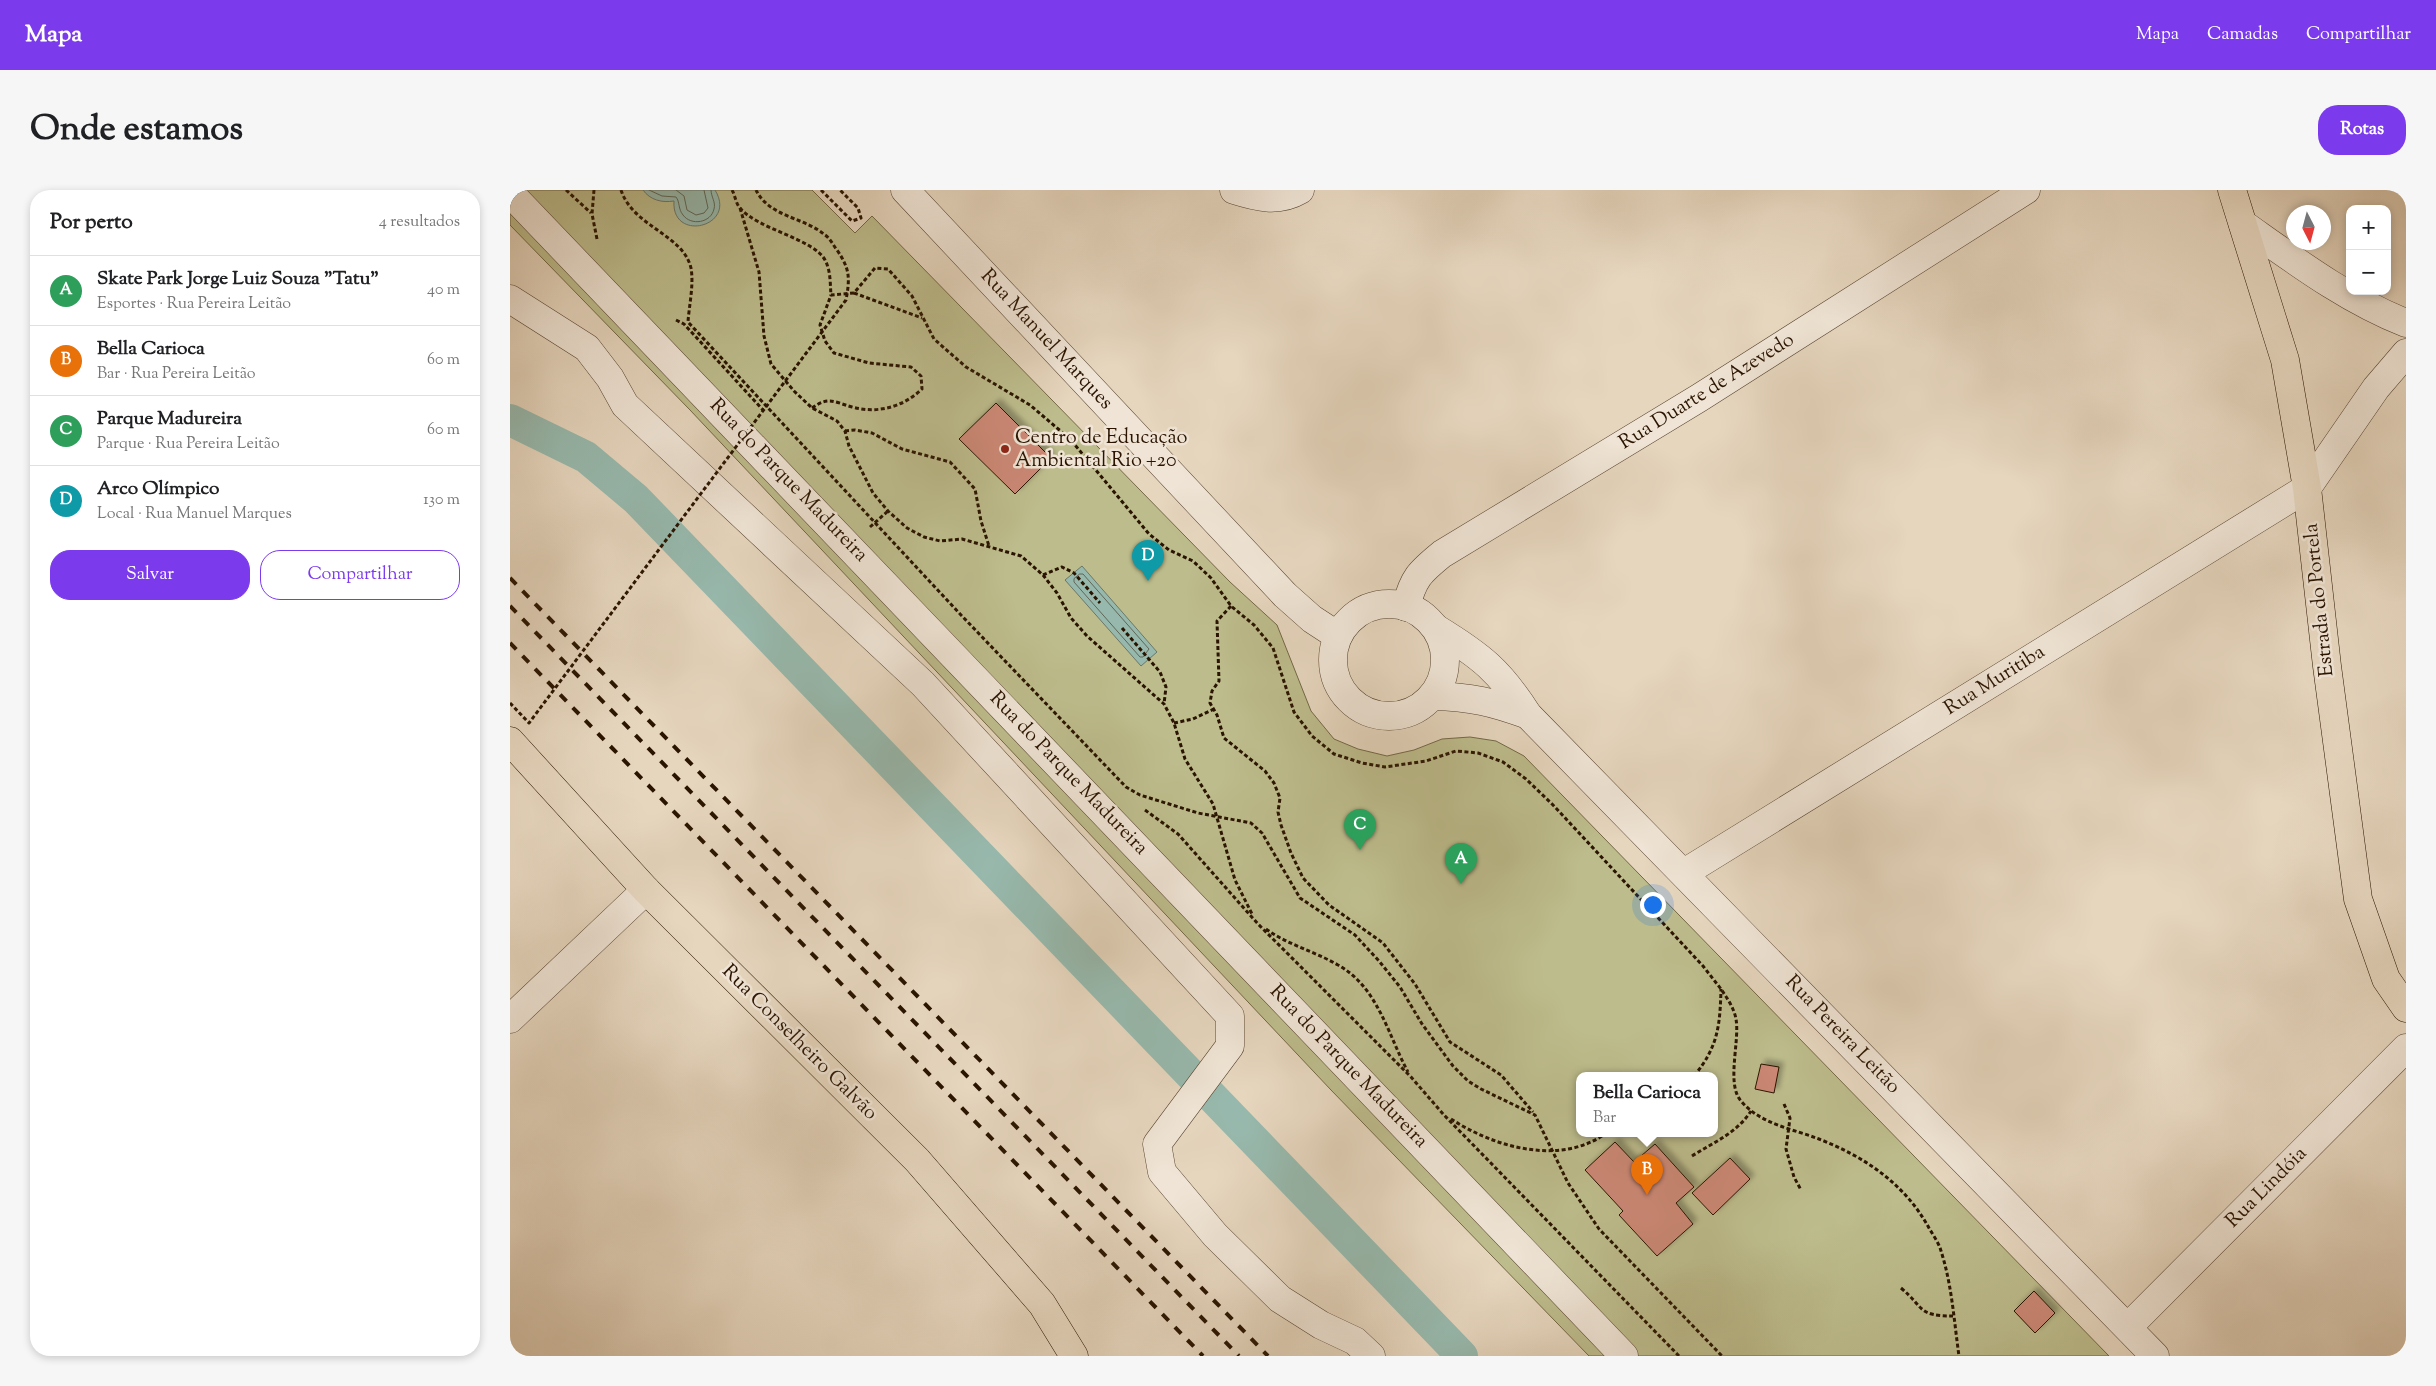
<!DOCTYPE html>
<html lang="pt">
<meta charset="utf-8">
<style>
body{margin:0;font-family:"Sorts Mill Goudy",serif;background:#f6f6f6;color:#202124}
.controls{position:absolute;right:15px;top:15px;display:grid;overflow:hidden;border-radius:10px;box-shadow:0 2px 8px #0003}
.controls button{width:45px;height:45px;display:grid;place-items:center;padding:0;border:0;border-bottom:1px solid #e0e0e0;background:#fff;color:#202124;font:25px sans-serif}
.compass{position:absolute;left:1776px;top:15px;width:45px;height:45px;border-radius:50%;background:#fff;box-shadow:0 2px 8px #0003;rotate:174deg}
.you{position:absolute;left:1142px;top:714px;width:18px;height:18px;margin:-12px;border:4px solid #fff;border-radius:50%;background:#1a73e8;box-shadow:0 0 0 8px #1a73e833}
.badge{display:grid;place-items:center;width:32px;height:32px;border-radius:50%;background:#7c3aed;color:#fff;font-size:16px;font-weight:700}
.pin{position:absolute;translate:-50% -41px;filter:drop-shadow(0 1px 2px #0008)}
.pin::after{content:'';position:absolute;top:26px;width:18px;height:15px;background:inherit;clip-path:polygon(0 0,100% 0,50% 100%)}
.popup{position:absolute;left:1066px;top:882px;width:142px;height:65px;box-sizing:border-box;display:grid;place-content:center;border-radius:10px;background:#fff;filter:drop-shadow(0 1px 4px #0005);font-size:16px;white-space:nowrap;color:#757577}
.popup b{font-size:19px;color:#202124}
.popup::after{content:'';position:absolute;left:50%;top:100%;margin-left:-10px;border:10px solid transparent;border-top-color:#fff}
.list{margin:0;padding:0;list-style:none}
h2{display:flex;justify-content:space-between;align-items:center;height:65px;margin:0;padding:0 20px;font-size:21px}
h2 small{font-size:16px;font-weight:400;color:#757577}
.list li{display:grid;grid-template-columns:32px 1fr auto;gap:15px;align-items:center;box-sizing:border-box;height:70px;padding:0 20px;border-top:1px solid #e0e0e0}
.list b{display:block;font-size:19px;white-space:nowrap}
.list p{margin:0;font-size:16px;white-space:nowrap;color:#757577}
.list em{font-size:16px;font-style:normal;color:#757577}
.actions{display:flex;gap:10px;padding:15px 20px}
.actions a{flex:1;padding:11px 0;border:1px solid #7c3aed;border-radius:20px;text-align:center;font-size:18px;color:#7c3aed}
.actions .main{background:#7c3aed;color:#fff}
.map{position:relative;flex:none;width:1896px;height:1166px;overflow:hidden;border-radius:20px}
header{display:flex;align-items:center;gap:30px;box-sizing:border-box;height:70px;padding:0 25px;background:#7c3aed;color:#fff}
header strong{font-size:24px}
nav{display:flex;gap:28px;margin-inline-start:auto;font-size:18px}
.intro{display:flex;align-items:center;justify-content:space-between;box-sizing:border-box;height:120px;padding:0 30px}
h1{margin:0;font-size:35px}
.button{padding:12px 22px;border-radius:20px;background:#7c3aed;color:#fff;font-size:18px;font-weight:700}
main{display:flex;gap:30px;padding:0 30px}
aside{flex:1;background:#fff;border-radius:20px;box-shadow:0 2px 8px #0003}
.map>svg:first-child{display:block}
.green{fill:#bdbc8c;stroke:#746846;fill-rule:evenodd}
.water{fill:#97b9ad;stroke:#6b7768}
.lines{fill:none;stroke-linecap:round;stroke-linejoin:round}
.shore{stroke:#606656;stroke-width:1}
.canal{stroke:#97b9ad;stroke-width:32}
.building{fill:#cb8875;stroke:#2a1400;filter:url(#shadow)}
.minor-casing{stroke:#594430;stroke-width:29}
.major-casing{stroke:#2a1400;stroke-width:29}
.path{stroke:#2a1400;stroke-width:3;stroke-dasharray:4 2.5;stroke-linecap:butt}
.minor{stroke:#efe4d5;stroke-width:28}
.major{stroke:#e6d6be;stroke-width:28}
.rail{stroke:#2a1400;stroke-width:4;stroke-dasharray:9 9;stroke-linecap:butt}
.path-bridge{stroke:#2a1400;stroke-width:3;stroke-dasharray:4 2.5;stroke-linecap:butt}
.poi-dot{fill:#8f2418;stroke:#efe4d5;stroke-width:2}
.labels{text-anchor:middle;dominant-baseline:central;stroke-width:5;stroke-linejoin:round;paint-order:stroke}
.street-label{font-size:20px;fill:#2a1400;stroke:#efe4d5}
.poi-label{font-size:20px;fill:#2a1400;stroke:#efe4d5;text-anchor:start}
</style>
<header>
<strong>Mapa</strong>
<nav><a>Mapa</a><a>Camadas</a><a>Compartilhar</a></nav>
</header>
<div class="intro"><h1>Onde estamos</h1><a class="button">Rotas</a></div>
<main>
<aside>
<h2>Por perto<small>4 resultados</small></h2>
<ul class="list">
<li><span class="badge" style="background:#2e9e5b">A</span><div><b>Skate Park Jorge Luiz Souza &quot;Tatu&quot;</b><p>Esportes · Rua Pereira Leitão</p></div><em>40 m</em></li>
<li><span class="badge" style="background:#e8710a">B</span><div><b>Bella Carioca</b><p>Bar · Rua Pereira Leitão</p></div><em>60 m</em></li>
<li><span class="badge" style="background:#2e9e5b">C</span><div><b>Parque Madureira</b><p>Parque · Rua Pereira Leitão</p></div><em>60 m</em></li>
<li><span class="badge" style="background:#0f9aa8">D</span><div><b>Arco Olímpico</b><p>Local · Rua Manuel Marques</p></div><em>130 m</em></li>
</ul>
<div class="actions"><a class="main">Salvar</a><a>Compartilhar</a></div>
</aside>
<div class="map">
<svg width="1896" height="1166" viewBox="0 0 1896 1166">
<defs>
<filter id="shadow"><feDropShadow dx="4.5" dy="-4.5" stdDeviation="2.5" flood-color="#0004"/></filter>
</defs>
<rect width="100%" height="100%" fill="#e6d6be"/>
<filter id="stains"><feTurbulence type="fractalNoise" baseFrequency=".004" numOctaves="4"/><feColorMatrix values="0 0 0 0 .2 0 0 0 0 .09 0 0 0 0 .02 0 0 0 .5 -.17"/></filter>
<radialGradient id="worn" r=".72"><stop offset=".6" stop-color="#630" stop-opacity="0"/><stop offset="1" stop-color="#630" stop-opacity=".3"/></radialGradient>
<path class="green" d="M0,0H302L345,43L362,26L720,392L767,435L801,521L824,549L848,559L877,566L904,560L932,549L960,547L986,551L1014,566L1599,1166H1079L821,900L180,220L0,35ZM1070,886H1204V944H1070Z"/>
<g class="water">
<path d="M133,0H205C228,37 161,53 164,11C152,13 140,10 133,0Z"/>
<path d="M572,376L647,462L631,476L555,390Z"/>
</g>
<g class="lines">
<g class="shore">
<path d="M139,0L152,6L166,7C170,12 168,19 173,25C181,36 201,33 204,19C206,12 201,7 201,0"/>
<path d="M166,0L174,6L177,20L186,25L194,23L198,18L194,0"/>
<path d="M570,384H573L639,459L633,467H630L564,392V389Z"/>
</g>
<path class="canal" d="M0,230L76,267L126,309L952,1166"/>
</g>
<g class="building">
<path d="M486,213L541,268L505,304L449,249Z"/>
<path d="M1251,874L1269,877L1264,903L1245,899Z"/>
<path d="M1105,952L1124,972L1145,954L1184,997L1166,1013L1183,1034L1147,1066L1109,1025L1113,1021L1075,980Z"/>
<path d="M1220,968L1240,989L1203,1025L1182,1003Z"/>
<path d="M1524,1101L1545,1123L1525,1143L1504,1121Z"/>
</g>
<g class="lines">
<defs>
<g id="minor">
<path d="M395,0L775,405L802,429L828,446"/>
<path d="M724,0C746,7 768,13 790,0"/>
<path d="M0,3L1114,1166"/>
<path d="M1733,34C1784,70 1837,110 1896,133"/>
<path d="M0,109L77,158L100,188L115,215L413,494L720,826V856L647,954L652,982L705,1045L770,1109L811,1135L845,1151L861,1166"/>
<circle cx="879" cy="470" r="56"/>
<path d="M896,417C903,388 910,382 932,364L1189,208L1516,0"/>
<path d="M927,439C971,466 990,481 1018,525L1645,1166"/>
<path d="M923,506C961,507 983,512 1018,525"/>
<path d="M1174,683L1797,298L1866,198L1896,163"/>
<path d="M0,829L136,700"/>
<path d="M1618,1137L1896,858"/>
</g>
<g id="major">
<path d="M1722,0L1775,170L1797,298L1817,476L1848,709L1876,789L1896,818"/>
<path d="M0,551L136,700L407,970L532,1114L564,1166"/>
</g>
</defs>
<use href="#minor" class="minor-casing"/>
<use href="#major" class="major-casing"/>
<g class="path">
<path d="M56,0L81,23"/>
<path d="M84,0L82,24L87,49"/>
<path d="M111,0C123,37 173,44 181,78C184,95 179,116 178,132L451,425L616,597L630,605L688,623L741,633L752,643L790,708L845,745L869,771L890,797L912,834L943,876L958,891L971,899L1025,925L1058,993L1089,1039L1212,1166"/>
<path d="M222,0C225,5 226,14 230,18C247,39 304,49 315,70C321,81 320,94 321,105L344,103L365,78L378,79L402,106L424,149L456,177L520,215L560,249L639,344L659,360L683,371L701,388L721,416L744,435L763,458L784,522L802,546L824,564L852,573L875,577L916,571L946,561L968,563L993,572L1016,589L1043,615L1193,776L1211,799C1217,808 1224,818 1226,829C1230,851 1216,894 1231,911C1250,934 1283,939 1309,949C1355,967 1395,994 1419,1038C1423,1045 1429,1053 1431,1061C1442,1095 1444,1131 1449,1166"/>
<path d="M311,0L342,31L351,28L348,18L330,0"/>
<path d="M230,18L249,82L254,146L261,174L284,201L302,218L327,231L335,241L339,256L363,303L378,321L397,338L414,347L430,351L452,349L511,366L533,385L547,403L561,428L577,446L654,514L664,533L675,569L703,614L725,690L742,724"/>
<path d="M344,103L412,128"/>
<path d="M166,130L174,134L253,220"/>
<path d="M302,218C319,206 324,212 342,217C368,224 393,217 412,199L411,186L401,177L359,173L324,163L315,151L310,135L321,105"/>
<path d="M335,241L345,240L362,243L392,259L440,272L465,299L471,331L479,356"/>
<path d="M360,337L378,321"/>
<path d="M533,385L552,377L564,383L590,413"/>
<path d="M721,416L707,431L709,491L702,501L700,513L707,525L714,548L755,581L764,593L770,608L768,622L771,635L781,663L793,688L819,715L873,753L905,794L940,852L991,885L1023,922"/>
<path d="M612,438L650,482L656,497L654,514"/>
<path d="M664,533L683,529L704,519"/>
<path d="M635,620L668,644L748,734L901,887L934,925L1169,1166"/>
<path d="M756,739C778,755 804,761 828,775C868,797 878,845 898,882"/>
<path d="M1184,886C1208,857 1210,836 1211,799"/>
<path d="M1274,914L1280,928L1276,959L1284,987L1291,1000"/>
<path d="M941,929C984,957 1049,976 1095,944"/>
<path d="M1182,966C1204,952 1227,943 1241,921"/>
<path d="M1391,1098C1415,1118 1407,1126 1443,1126"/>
</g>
<use href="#minor" class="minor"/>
<use href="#major" class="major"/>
<g class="rail">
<path d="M0,388L758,1166"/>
<path d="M0,416L729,1166"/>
<path d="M0,453L693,1166"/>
</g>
<path class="path-bridge" d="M0,513L19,533L336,110C340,88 340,79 327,60C323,55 320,48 315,45C294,27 259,27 246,0"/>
</g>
<circle class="poi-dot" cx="495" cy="259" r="5"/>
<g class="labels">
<g class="street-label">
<text transform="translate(536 150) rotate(47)">Rua Manuel Marques</text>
<text transform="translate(1197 202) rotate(-32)">Rua Duarte de Azevedo</text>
<text transform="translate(278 291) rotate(46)">Rua do Parque Madureira</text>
<text transform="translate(1810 410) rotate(-96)">Estrada do Portela</text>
<text transform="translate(1485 491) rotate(-32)">Rua Muritiba</text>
<text transform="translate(558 584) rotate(46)">Rua do Parque Madureira</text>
<text transform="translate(1332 845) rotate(46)">Rua Pereira Leitão</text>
<text transform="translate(289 853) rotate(45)">Rua Conselheiro Galvão</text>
<text transform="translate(838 877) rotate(46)">Rua do Parque Madureira</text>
<text transform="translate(1757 998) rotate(-45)">Rua Lindóia</text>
</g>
<g class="poi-label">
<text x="505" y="248">Centro de Educação<tspan x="505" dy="23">Ambiental Rio +20</tspan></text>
</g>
</g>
<rect width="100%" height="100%" filter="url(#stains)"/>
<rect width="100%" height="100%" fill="url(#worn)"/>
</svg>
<div class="controls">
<button>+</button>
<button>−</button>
</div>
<svg class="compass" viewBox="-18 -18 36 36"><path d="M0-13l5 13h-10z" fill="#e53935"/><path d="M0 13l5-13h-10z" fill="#757577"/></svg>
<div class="you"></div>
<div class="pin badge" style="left:951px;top:694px;background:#2e9e5b">A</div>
<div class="pin badge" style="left:1137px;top:1005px;background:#e8710a">B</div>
<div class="popup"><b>Bella Carioca</b>Bar</div>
<div class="pin badge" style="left:850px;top:660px;background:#2e9e5b">C</div>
<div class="pin badge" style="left:638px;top:391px;background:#0f9aa8">D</div>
</div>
</main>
